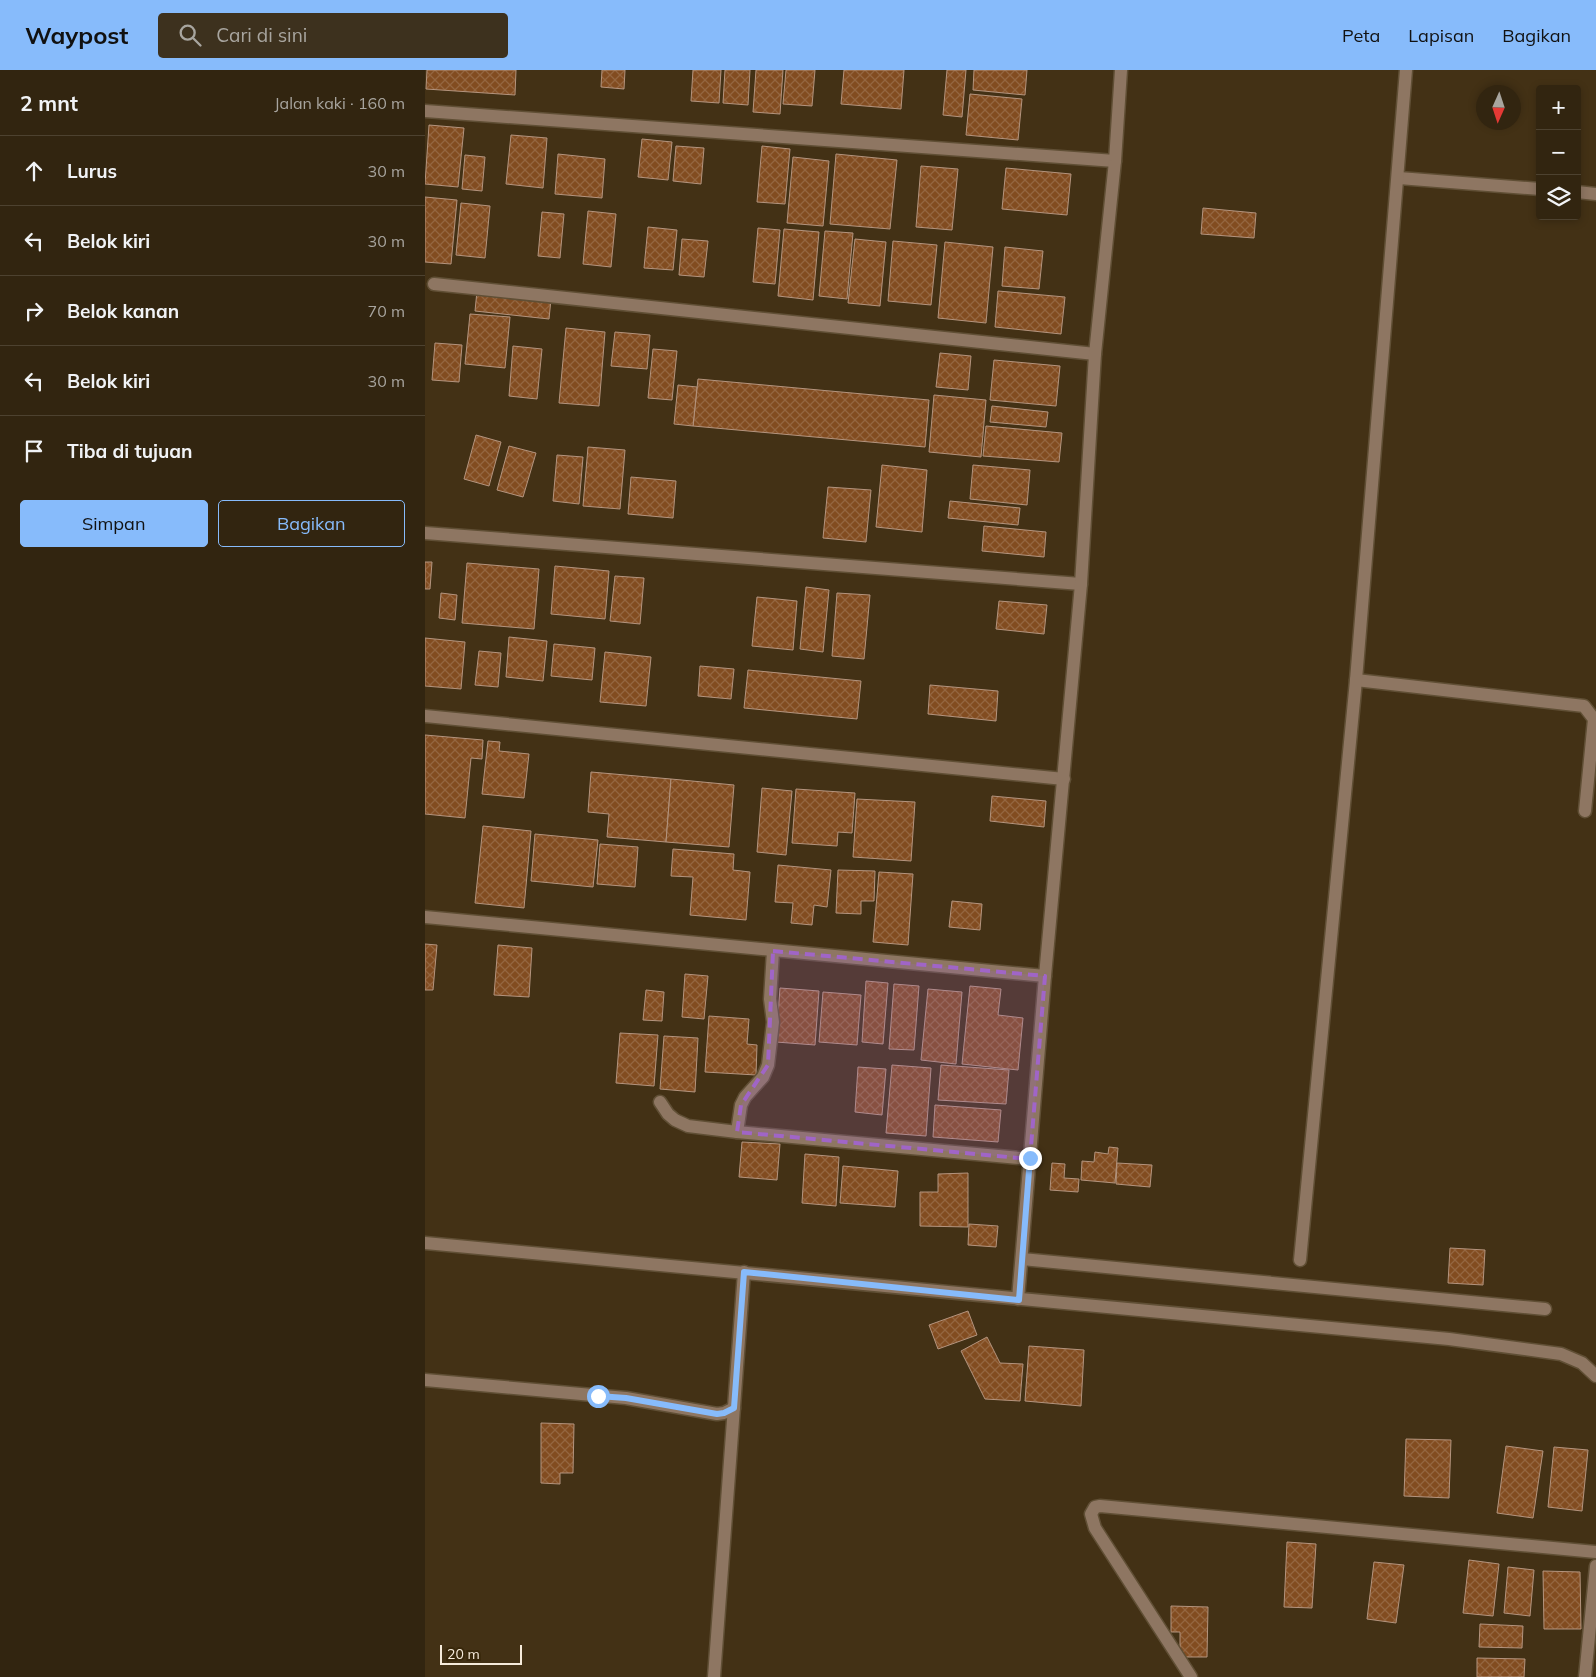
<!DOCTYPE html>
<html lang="id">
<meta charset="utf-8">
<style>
body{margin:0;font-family:Mulish,sans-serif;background:#3d311e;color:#f1f3f6}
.controls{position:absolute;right:15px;top:15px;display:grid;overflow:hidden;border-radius:5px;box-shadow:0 2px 8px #0003}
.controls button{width:45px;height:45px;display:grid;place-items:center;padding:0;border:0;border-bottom:1px solid #4d4230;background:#322510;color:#f1f3f6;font:25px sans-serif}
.compass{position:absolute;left:1051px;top:15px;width:45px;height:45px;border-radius:50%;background:#322510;box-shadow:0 2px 8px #0003;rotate:183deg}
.scale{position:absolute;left:15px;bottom:12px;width:82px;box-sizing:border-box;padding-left:5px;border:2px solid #f6ebdb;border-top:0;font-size:14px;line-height:18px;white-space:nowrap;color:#f6ebdb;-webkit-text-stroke:4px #38270a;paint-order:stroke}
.stop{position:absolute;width:15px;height:15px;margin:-11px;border:4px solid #87bbfb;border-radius:50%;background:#fff}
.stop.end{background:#87bbfb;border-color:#fff;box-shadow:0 1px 5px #0008}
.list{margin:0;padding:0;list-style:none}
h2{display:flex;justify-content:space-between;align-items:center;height:65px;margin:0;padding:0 20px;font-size:21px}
h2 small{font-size:16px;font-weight:400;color:#a8a59f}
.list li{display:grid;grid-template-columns:32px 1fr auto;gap:15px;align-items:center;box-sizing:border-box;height:70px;padding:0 20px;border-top:1px solid #4d4230}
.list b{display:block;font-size:19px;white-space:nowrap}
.list em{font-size:16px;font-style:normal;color:#a8a59f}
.actions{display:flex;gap:10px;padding:15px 20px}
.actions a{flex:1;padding:11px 0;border:1px solid #87bbfb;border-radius:5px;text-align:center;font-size:18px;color:#87bbfb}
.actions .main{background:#87bbfb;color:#111}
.icon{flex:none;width:28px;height:28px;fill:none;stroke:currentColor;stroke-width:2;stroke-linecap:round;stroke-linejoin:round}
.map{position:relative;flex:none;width:1171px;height:1607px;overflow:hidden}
header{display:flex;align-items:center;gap:30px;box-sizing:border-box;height:70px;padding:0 25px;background:#87bbfb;color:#111}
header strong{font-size:24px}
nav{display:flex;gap:28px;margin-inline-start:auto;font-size:18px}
.search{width:350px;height:45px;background:#3d311e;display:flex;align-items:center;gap:12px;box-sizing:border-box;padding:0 18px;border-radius:5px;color:#a8a59f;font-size:19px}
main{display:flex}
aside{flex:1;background:#322510}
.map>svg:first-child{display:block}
.building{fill:url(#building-cross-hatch);stroke:#b4947e}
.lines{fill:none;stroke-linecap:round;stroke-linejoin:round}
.minor-casing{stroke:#604f35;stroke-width:15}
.minor{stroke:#8e7662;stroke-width:12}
.route{stroke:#87bbfb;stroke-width:6}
.marked{fill:#a065c7;fill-opacity:0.2;stroke:#a065c7;stroke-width:4;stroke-dasharray:10 6;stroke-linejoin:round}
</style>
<header>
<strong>Waypost</strong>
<div class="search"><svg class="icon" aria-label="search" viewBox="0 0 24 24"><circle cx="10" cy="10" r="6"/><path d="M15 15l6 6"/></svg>Cari di sini</div>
<nav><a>Peta</a><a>Lapisan</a><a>Bagikan</a></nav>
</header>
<main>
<aside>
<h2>2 mnt<small>Jalan kaki · 160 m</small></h2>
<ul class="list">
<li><svg class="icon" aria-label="ahead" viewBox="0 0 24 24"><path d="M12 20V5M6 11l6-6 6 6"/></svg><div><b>Lurus</b></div><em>30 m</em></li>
<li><svg class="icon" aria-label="left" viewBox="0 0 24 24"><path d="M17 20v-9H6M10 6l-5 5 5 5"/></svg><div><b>Belok kiri</b></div><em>30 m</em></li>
<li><svg class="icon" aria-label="right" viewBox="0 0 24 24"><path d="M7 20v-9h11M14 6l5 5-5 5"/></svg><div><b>Belok kanan</b></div><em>70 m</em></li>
<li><svg class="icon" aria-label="left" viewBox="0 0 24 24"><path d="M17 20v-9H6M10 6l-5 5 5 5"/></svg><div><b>Belok kiri</b></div><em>30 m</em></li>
<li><svg class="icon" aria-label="arrive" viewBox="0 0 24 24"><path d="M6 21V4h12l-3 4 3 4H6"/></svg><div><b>Tiba di tujuan</b></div></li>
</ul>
<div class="actions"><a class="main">Simpan</a><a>Bagikan</a></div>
</aside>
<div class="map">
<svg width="1171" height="1607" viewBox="0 0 1171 1607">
<defs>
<pattern id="building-cross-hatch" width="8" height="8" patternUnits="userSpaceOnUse" patternTransform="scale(1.25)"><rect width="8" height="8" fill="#824c20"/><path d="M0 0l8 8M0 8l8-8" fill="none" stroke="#946640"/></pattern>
</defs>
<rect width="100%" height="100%" fill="#433115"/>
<g class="building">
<path d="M2,0H91L90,25L1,19Z"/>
<path d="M177,0H200L199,19L176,17Z"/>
<path d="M268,0H296L294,33L266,31Z"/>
<path d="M300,0H325L323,35L298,33Z"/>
<path d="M331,0H358L355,44L328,42Z"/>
<path d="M361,0H390L387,36L358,34Z"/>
<path d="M419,0H479L476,39L416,34Z"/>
<path d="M522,0H541L537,47L518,45Z"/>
<path d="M549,0H602L600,25L548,20Z"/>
<path d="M545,24L597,29L593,70L541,65Z"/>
<path d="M4,55L39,58L33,117L0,114Z"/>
<path d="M86,65L122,68L118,118L81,114Z"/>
<path d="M217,69L247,72L243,110L213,107Z"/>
<path d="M251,76L279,78L276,114L248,111Z"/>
<path d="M337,76L365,79L360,134L332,132Z"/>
<path d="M133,84L180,89L177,128L130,124Z"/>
<path d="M411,84L472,90L465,159L405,154Z"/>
<path d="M40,85L60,87L57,121L37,119Z"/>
<path d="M368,87L404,91L398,156L362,153Z"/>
<path d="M496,96L533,99L527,160L491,157Z"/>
<path d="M581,98L646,104L642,145L577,139Z"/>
<path d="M0,127L32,130L26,194L0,192Z"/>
<path d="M36,133L65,136L60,188L31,185Z"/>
<path d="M778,138L831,143L829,168L776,164Z"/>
<path d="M163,141L191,144L186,197L158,194Z"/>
<path d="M117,142L139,144L135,188L113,186Z"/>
<path d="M223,157L252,160L248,200L219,198Z"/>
<path d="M333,158L355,160L350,214L328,212Z"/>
<path d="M359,159L394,162L388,230L353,226Z"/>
<path d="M400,161L428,163L422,229L394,226Z"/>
<path d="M257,169L283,171L279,207L254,205Z"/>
<path d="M430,169L461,172L455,236L423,233Z"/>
<path d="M468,171L512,175L506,235L463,231Z"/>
<path d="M520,172L568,177L561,253L513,248Z"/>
<path d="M580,177L618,181L614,219L577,216Z"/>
<path d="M52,221L126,229L124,249L50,241Z"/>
<path d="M573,221L640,227L636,264L570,257Z"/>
<path d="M45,244L85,247L80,298L40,294Z"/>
<path d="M141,258L180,262L174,336L134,333Z"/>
<path d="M190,262L225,265L222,299L186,296Z"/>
<path d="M10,273L37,275L34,312L7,310Z"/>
<path d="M88,276L117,279L112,329L84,326Z"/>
<path d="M228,279L252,281L247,330L223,328Z"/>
<path d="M515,283L546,286L543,320L511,317Z"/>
<path d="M569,290L635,296L631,336L565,330Z"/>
<path d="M273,309L504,330L500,377L268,356Z"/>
<path d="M253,315L272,317L268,356L249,354Z"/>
<path d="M509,325L561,330L556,387L504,382Z"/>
<path d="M567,336L623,342L621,357L565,352Z"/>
<path d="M561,356L637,363L634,392L558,386Z"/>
<path d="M51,365L76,372L64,416L39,409Z"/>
<path d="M84,376L111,383L98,427L72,420Z"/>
<path d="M163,377L200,380L195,439L158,436Z"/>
<path d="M132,385L158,387L154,434L128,431Z"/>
<path d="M457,395L502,400L497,462L451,457Z"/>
<path d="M548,395L605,400L602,435L545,429Z"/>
<path d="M206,407L251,411L248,448L203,444Z"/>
<path d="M403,417L446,420L441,472L398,468Z"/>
<path d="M525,431L595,438L593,455L523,448Z"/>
<path d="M559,456L621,462L619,487L557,481Z"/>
<path d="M0,492H7L5,519H0Z"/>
<path d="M42,493L114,499L109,559L37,553Z"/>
<path d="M130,496L184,501L180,549L126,544Z"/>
<path d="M190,506L219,508L215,554L185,551Z"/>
<path d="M381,517L404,520L398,582L375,579Z"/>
<path d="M16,523L32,525L30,550L14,548Z"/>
<path d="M412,523L445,525L439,589L407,586Z"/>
<path d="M332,527L372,531L368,580L327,576Z"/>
<path d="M574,531L622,535L619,564L571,559Z"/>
<path d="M84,567L122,571L118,611L81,607Z"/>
<path d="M0,568L40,572L36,619L0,616Z"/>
<path d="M129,574L170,578L167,610L126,606Z"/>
<path d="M54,581L76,583L73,617L50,615Z"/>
<path d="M180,582L226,587L221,636L175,632Z"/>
<path d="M275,596L309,599L306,629L273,626Z"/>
<path d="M323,600L436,611L432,649L319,638Z"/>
<path d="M505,615L573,621L571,651L503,644Z"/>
<path d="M0,665L58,670L57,689L46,688L40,748L0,744Z"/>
<path d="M63,671L75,672L74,681L104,684L99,728L57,724Z"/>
<path d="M166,702L246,709L241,772L182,767L184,744L163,742Z"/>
<path d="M246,709L309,715L304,777L241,772Z"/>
<path d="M337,718L367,721L361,785L332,782Z"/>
<path d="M371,719L430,723L427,763L413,762L412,776L367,773Z"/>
<path d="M567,726L621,731L619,757L565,751Z"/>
<path d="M432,729L490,732L486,791L428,787Z"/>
<path d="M58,756L106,761L99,838L50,833Z"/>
<path d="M110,764L173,770L168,817L106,811Z"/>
<path d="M175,774L213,777L210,817L172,814Z"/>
<path d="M248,779L309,784L308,800L325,802L321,850L265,845L268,807L246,806Z"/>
<path d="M353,795L406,800L402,837L389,835L387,855L366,853L368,833L350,832Z"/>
<path d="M413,800L450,801L449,831H436V844L411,843Z"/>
<path d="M454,802L488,804L483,875L448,872Z"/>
<path d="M527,831L557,834L555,860L524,857Z"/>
<path d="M0,874L12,875L8,920H0Z"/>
<path d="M73,875L107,878L104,927L69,925Z"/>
<path d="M260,904L283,906L279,949L257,947Z"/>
<path d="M441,911L463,913L458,974L437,972Z"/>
<path d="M469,914L494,916L489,980L464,979Z"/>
<path d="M545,916L576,919L573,945L598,948L593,1000L537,994Z"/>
<path d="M355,918L394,921L390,975L351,972Z"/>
<path d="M503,919L537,922L531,994L496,990Z"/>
<path d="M221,920L239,922L237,951L218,950Z"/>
<path d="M398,922L436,925L432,975L394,972Z"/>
<path d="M284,946L324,949L322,974L332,975L331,1005L280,1002Z"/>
<path d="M195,963L233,965L229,1016L191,1013Z"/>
<path d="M239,966L273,968L270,1022L235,1019Z"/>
<path d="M467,995L506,998L501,1066L461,1063Z"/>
<path d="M516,995L584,1000L581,1034L513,1030Z"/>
<path d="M433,997L461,999L457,1045L430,1042Z"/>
<path d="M510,1035L576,1040L573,1072L508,1067Z"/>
<path d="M317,1072L355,1074L352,1110L314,1107Z"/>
<path d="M684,1077L693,1078L690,1113L656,1110L657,1091L669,1092L670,1082L683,1084Z"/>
<path d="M380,1084L414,1087L411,1136L377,1133Z"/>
<path d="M627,1093L640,1094L639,1108L654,1109L653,1122L625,1120Z"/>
<path d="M692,1093L727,1095L725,1117L691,1114Z"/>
<path d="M418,1096L473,1101L470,1137L415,1133Z"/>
<path d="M543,1103V1157L495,1156V1122H513V1104Z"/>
<path d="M544,1154L573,1156L571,1177L543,1175Z"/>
<path d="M1025,1178L1060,1180L1058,1215L1023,1213Z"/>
<path d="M543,1241L552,1265L513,1279L504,1255Z"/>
<path d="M562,1267L575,1293L598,1294L595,1331L560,1329L536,1281Z"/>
<path d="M604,1276L659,1280L656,1336L600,1331Z"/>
<path d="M116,1353L149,1354L148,1403H135V1414L116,1413Z"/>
<path d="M981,1369L1026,1370L1024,1428L979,1426Z"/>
<path d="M1081,1376L1118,1381L1108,1448L1072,1443Z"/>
<path d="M1129,1377L1163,1380L1157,1441L1123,1437Z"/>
<path d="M862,1472L891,1474L887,1538L859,1537Z"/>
<path d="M1044,1490L1074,1494L1068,1546L1038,1543Z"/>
<path d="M949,1492L979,1495L971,1553L942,1549Z"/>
<path d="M1083,1497L1109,1500L1105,1546L1079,1543Z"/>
<path d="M1118,1501L1155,1502L1156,1559H1119Z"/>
<path d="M746,1536L783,1537L782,1587H755V1562H746Z"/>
<path d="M1055,1554L1098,1556L1097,1578L1054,1577Z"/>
<path d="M1052,1588L1100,1589L1099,1607H1052Z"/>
</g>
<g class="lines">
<defs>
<g id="minor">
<path d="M0,41L690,91"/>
<path d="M974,108L1115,119"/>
<path d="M1152,122L1171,124"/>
<path d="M9,214L670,284"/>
<path d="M0,463L656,514"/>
<path d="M931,610L1159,636L1169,649L1160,741"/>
<path d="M0,646L639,709"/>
<path d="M0,847L620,906"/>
<path d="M235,1032L243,1044L250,1050L263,1056L312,1062L605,1089"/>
<path d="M312,1062L316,1035L320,1027L338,1007L343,995L348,952L345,929L348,881"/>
<path d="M0,1173L1024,1269L1136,1284L1157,1293L1171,1306"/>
<path d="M597,1189L1120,1239"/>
<path d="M875,1190L931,610L981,0"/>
<path d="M593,1229L620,906L656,514L670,284L690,91L696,0"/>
<path d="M0,1310L201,1328L292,1344L299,1343L309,1338"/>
<path d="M289,1607L319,1202"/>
<path d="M766,1607L670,1458L666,1444L670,1437L675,1436L1171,1482"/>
<path d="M1160,1607L1171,1496"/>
</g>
</defs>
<use href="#minor" class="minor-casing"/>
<use href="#minor" class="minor"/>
</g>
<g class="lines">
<path class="route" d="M173,1326L201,1328L292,1344L299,1343L309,1338L319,1202L594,1230L605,1088"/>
</g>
<path class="marked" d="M348,881L620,906L605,1089L312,1062L316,1035L343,995Z"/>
</svg>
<div class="controls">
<button>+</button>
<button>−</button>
<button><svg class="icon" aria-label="layers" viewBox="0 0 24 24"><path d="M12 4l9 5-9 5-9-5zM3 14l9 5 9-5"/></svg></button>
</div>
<svg class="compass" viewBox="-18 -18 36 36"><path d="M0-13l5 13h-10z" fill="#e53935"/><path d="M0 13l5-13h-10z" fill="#a8a59f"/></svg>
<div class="scale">20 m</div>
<div class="stop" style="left:173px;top:1326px"></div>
<div class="stop end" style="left:605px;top:1088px"></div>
</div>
</main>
